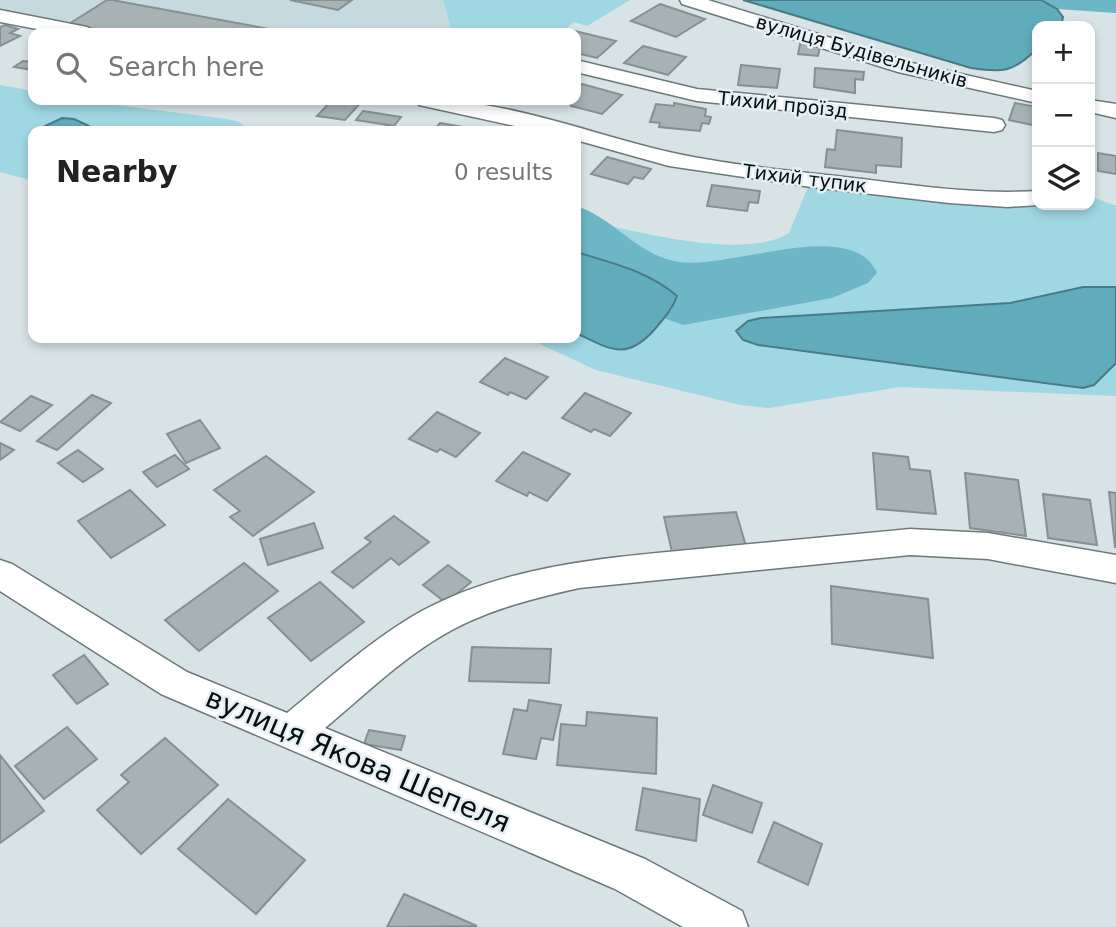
<!DOCTYPE html>
<meta charset="utf-8">
<style>
body{margin:0;font-family:"DejaVu Sans",sans-serif;background:#f2f2f2;color:#222}
.controls{position:absolute;right:21px;top:21px;display:grid;overflow:hidden;border-radius:14px;box-shadow:0 4px 10px #0003}
.controls button{width:63px;height:63px;display:grid;place-items:center;padding:0;border:0;border-bottom:2px solid #e0e0e0;background:#fff;color:#222;font:35px sans-serif}
.list{margin:0;padding:0;list-style:none}
h2{display:flex;justify-content:space-between;align-items:center;height:91px;margin:0;padding:0 28px;font-size:30px}
h2 small{font-size:23px;font-weight:400;color:#767676}
.icon{flex:none;width:38px;height:38px;fill:none;stroke:currentColor;stroke-width:2;stroke-linecap:round;stroke-linejoin:round}
.map{position:relative;flex:none;width:1116px;height:927px;overflow:hidden}
.search{position:absolute;background:#fff;box-shadow:0 4px 10px #0003;left:28px;top:28px;width:553px;height:77px;display:flex;align-items:center;gap:18px;box-sizing:border-box;padding:0 24px;border-radius:14px;color:#767676;font-size:26px}
.panel{position:absolute;background:#fff;box-shadow:0 4px 10px #0003;left:28px;top:126px;width:553px;height:217px;border-radius:14px}
.map>svg:first-child{display:block}
.built{fill:#c5dadf}
.green{fill:#9fd7e3}
.forest{fill:#6cb6c6}
.water{fill:#61acbb;stroke:#477c87;stroke-width:2}
.building{fill:#a6b2b4;stroke:#859092;stroke-width:2}
.lines{fill:none;stroke-linecap:round;stroke-linejoin:round}
.minor-casing{stroke:#6d787a;stroke-width:3}
.minor{fill:#fff;fill-rule:evenodd}
.labels{text-anchor:middle;dominant-baseline:central;stroke-width:5;stroke-linejoin:round;paint-order:stroke}
.far-street-label{font-size:19px;fill:#090d0e;stroke:#e4f0f3}
.near-street-label{font-size:28px;fill:#090d0e;stroke:#e4f0f3}
</style>
<div class="map">
<svg width="1116" height="927" viewBox="0 0 1116 927">
<rect width="100%" height="100%" fill="#d7e3e5"/>
<path class="built" d="M0,0H439L442,1L452,33H87L0,16Z"/>
<g class="green">
<path d="M439,0H630L587,26L574,22L561,33H452L443,1Z"/>
<path d="M0,85L33,91V100H75L227,119L239,122L251,131H33V181L0,172Z"/>
<path d="M811,180L1037,205H1090V196L1116,206V396L900,387L768,408L740,405L596,370L527,338H576V219C629,229 744,262 789,233Z"/>
</g>
<g class="forest">
<path d="M1041,0H1116V13L1057,9Z"/>
<path d="M576,206C612,217 636,253 674,261C724,273 851,214 877,273L868,283L832,298L683,325L664,318L672,310L631,269L576,252Z"/>
</g>
<g class="water">
<path d="M743,0H1041L1057,9L1063,17L1061,26H1037V49C1013,72 1004,73 971,68Z"/>
<path d="M62,118L74,119L89,126L86,131H35Z"/>
<path d="M576,252C612,263 648,271 677,296C672,310 664,318 655,329C626,362 610,349 576,333Z"/>
<path d="M1083,287H1116V363L1094,385L1083,388L758,345L743,340L736,331L748,321L761,318L1010,303Z"/>
</g>
<g class="building">
<path d="M107,0H112L291,33H115L69,24Z"/>
<path d="M290,0H352L338,10Z"/>
<path d="M660,4L705,19L676,37L631,21Z"/>
<path d="M5,25L18,29L10,33L20,36L0,46V27Z"/>
<path d="M575,31L616,41L597,58L576,53V33H573Z"/>
<path d="M801,40L821,42L818,56L798,54Z"/>
<path d="M643,46L686,57L668,75L624,63Z"/>
<path d="M23,61L33,62V70L14,67Z"/>
<path d="M741,65L780,69L777,88L738,85Z"/>
<path d="M815,68L864,72L863,80L855,79V93L814,87Z"/>
<path d="M582,84L622,95L602,114L571,106L568,100H576V90Z"/>
<path d="M332,100H363L345,120L317,116Z"/>
<path d="M674,103L706,109L705,116L711,117L709,124L702,123L700,131L659,127L660,123L650,122L656,104L674,106Z"/>
<path d="M1015,103L1037,107V126L1009,120Z"/>
<path d="M363,111L401,117L394,126L356,120Z"/>
<path d="M440,123L486,131H433Z"/>
<path d="M837,130L902,138L901,167L876,165V173L825,167L827,149L835,150Z"/>
<path d="M1098,153L1116,156V174L1098,171Z"/>
<path d="M607,157L651,169L643,179L634,177L628,184L591,174Z"/>
<path d="M712,185L760,191L758,203L749,202L747,211L707,206Z"/>
<path d="M505,358L548,377L526,399L510,392L508,395L480,382Z"/>
<path d="M585,393L631,413L610,436L594,429L591,432L562,418Z"/>
<path d="M92,395L111,403L57,450L37,441Z"/>
<path d="M31,396L52,405L20,431L0,422Z"/>
<path d="M437,412L480,433L456,457L440,449L437,452L409,439Z"/>
<path d="M200,420L220,448L186,463L167,434Z"/>
<path d="M0,443L14,450L0,460Z"/>
<path d="M78,450L103,469L83,482L58,463Z"/>
<path d="M523,452L570,474L547,501L529,492L527,496L496,481Z"/>
<path d="M873,453L908,457L910,469L930,471L936,514L877,509Z"/>
<path d="M175,455L189,469L157,487L143,472Z"/>
<path d="M266,456L314,492L253,536L230,517L240,511L214,490Z"/>
<path d="M965,473L1018,480L1026,536L970,528Z"/>
<path d="M130,490L165,525L111,558L78,521Z"/>
<path d="M1109,492L1116,493V547H1115Z"/>
<path d="M1043,494L1090,500L1097,545L1048,538Z"/>
<path d="M736,512L746,546L672,552L664,517Z"/>
<path d="M394,516L429,542L399,565L391,558L353,588L332,572L371,542L365,538Z"/>
<path d="M314,523L323,548L268,565L260,539Z"/>
<path d="M244,563L278,591L199,651L165,620Z"/>
<path d="M448,565L471,582L446,603L423,585Z"/>
<path d="M320,582L364,622L311,661L268,618Z"/>
<path d="M831,586L928,599L933,658L832,644Z"/>
<path d="M472,647L551,649L549,683L469,681Z"/>
<path d="M84,655L108,684L77,704L53,675Z"/>
<path d="M529,700L561,705L553,740L541,738L536,759L503,754L514,709L527,711Z"/>
<path d="M587,712L657,718L656,774L557,765L561,724L586,726Z"/>
<path d="M67,727L97,759L44,799L15,766Z"/>
<path d="M369,730L405,736L401,750L364,744Z"/>
<path d="M165,738L218,785L141,854L97,810L129,782L121,775Z"/>
<path d="M0,755L44,811L0,843Z"/>
<path d="M713,785L762,803L752,833L703,815Z"/>
<path d="M643,788L700,799L696,841L636,830Z"/>
<path d="M228,799L305,860L256,914L178,849Z"/>
<path d="M774,822L822,844L808,885L758,862Z"/>
<path d="M404,894L477,926L387,927Z"/>
</g>
<g class="lines">
<defs>
<g id="minor">
<path d="M680,0H708L912,63L1037,91V103L898,72L682,4Z"/>
<path d="M0,10L87,27L97,33H58L0,22Z"/>
<path d="M576,60L697,89L994,118L1002,120L1005,125L1002,130L994,132L697,101L576,72Z"/>
<path d="M416,100C496,96 591,134 669,152C726,165 794,171 853,178C914,185 975,195 1037,191L1039,205L1008,207L949,203L811,187L669,166L576,140V131H538L419,105Z"/>
<path d="M1090,100L1116,104V118L1090,112Z"/>
<path d="M910,529L988,533L1116,555V583L988,559L910,555L579,588C531,599 481,611 438,638C397,663 362,697 325,728L645,859L742,911L748,927H683L615,889L161,694L0,591V560L12,564L187,672L287,713C328,679 368,643 413,616C500,566 602,558 699,549C770,542 840,536 910,529Z"/>
</g>
</defs>
<use href="#minor" class="minor-casing"/>
<use href="#minor" class="minor"/>
</g>
<g class="labels">
<g class="far-street-label">
<text transform="translate(862 51) rotate(16)">вулиця Будівельників</text>
<text transform="translate(783 104) rotate(6)">Тихий проїзд</text>
<text transform="translate(805 178) rotate(7)">Тихий тупик</text>
</g>
<g class="near-street-label">
<text transform="translate(358 760) rotate(23)">вулиця Якова Шепеля</text>
</g>
</g>
</svg>
<div class="controls">
<button>+</button>
<button>−</button>
<button><svg class="icon" aria-label="layers" viewBox="0 0 24 24"><path d="M12 4l9 5-9 5-9-5zM3 14l9 5 9-5"/></svg></button>
</div>
<div class="search"><svg class="icon" aria-label="search" viewBox="0 0 24 24"><circle cx="10" cy="10" r="6"/><path d="M15 15l6 6"/></svg>Search here</div>
<section class="panel">
<h2>Nearby<small>0 results</small></h2>
<ul class="list">
</ul>
</section>
</div>
